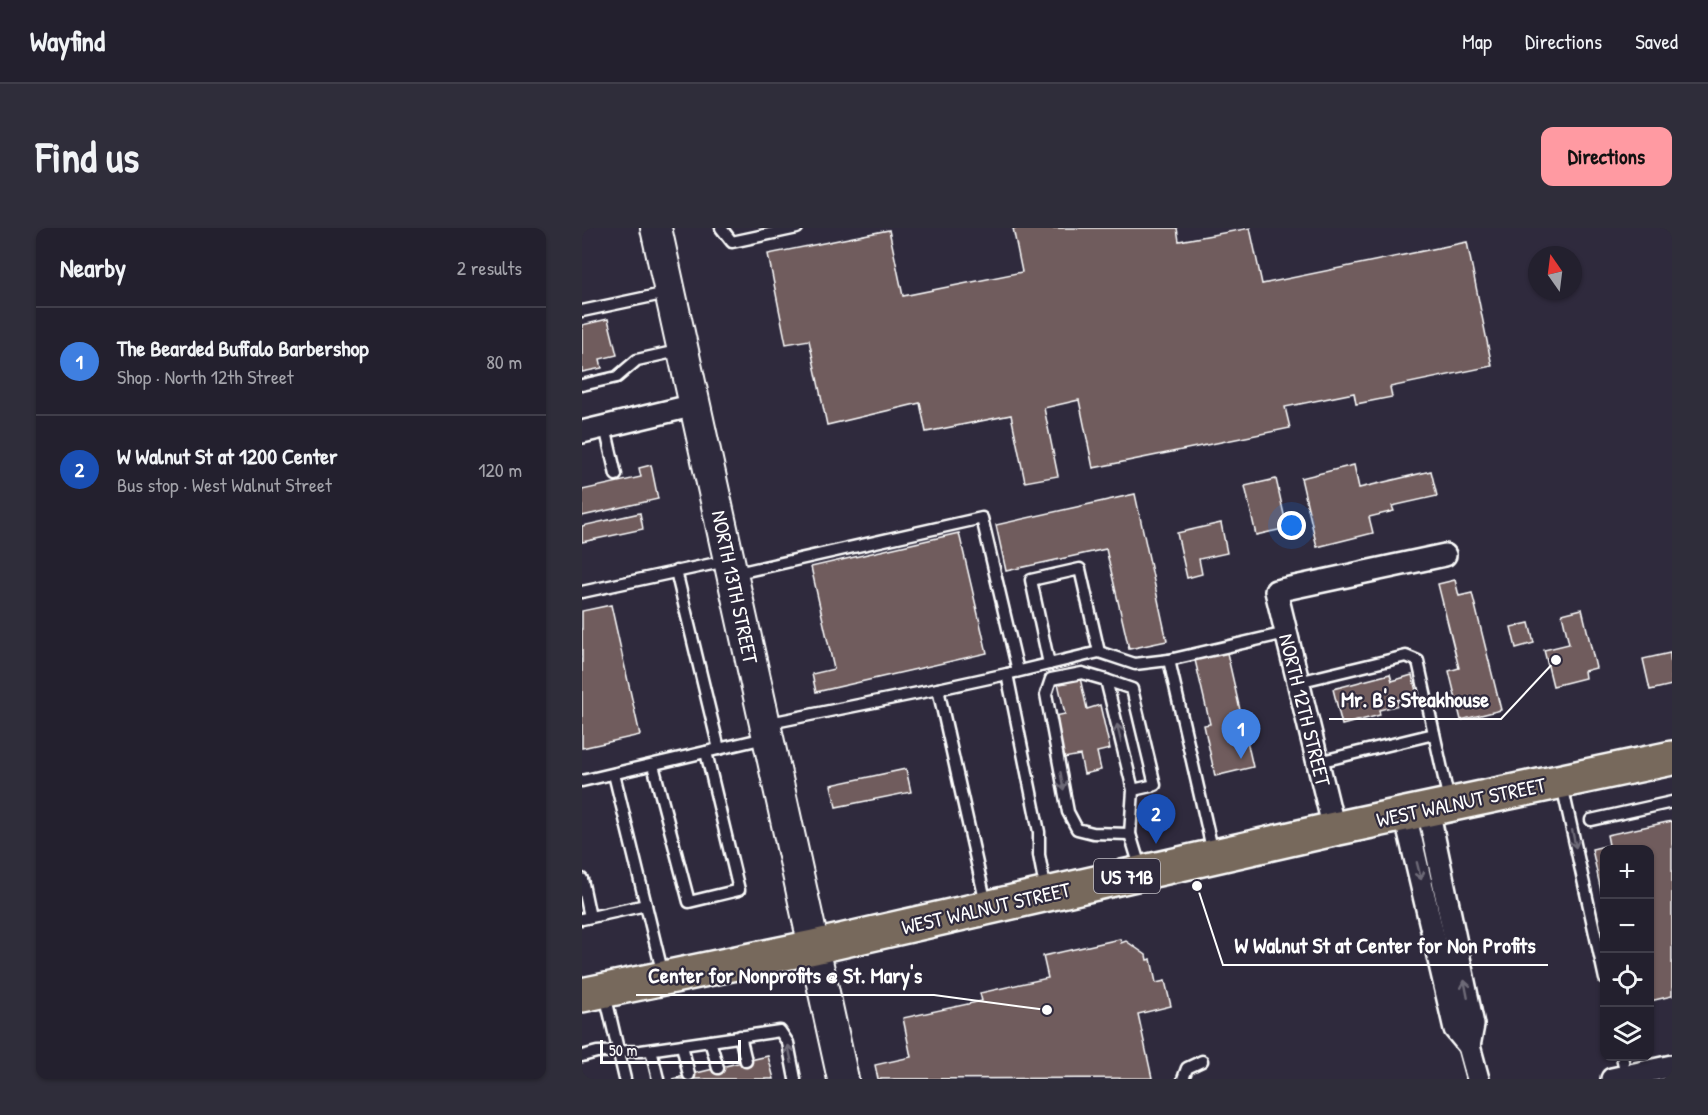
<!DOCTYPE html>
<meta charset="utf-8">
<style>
body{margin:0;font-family:"Patrick Hand",sans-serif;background:#2f2d3a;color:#f1f3f6}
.controls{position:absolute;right:18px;bottom:18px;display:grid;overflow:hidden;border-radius:12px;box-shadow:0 2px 4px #0004}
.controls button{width:54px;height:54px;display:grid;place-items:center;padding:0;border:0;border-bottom:2px solid #403e4a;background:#23202e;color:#f1f3f6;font:30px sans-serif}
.compass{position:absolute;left:946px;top:18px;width:54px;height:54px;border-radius:50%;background:#23202e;box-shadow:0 2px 4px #0004;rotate:346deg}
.scale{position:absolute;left:18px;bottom:15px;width:141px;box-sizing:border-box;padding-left:6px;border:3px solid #fff;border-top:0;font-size:16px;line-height:21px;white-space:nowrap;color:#fff;-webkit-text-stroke:4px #2f2a3d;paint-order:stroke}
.you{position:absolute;left:710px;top:298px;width:21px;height:21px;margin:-15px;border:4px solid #fff;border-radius:50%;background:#1a73e8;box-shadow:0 0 0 9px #1a73e833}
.badge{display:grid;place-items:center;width:39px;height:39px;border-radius:50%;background:#ff9aa2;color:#fff;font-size:20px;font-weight:700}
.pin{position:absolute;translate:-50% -50px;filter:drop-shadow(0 2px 3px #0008)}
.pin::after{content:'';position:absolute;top:32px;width:21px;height:18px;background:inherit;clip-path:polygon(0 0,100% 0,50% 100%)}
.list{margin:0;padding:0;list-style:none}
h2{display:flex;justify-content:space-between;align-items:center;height:78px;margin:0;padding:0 24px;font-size:26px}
h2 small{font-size:20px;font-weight:400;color:#a3a3aa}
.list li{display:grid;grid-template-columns:39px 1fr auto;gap:18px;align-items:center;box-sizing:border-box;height:108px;padding:0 24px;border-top:2px solid #403e4a}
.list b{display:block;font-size:22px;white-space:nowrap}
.list p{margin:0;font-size:20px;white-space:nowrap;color:#a3a3aa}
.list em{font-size:20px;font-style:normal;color:#a3a3aa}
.icon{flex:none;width:33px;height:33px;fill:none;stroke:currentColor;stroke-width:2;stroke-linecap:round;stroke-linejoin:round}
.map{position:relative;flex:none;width:1090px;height:851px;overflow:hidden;border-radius:12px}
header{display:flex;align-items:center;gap:36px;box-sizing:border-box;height:84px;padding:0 30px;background:#23202e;border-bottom:2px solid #403e4a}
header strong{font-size:28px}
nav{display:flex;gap:33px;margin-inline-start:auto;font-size:21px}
.intro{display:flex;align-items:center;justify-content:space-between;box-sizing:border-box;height:144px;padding:0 36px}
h1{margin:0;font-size:42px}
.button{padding:15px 27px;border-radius:12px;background:#ff9aa2;color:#111;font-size:21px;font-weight:700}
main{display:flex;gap:36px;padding:0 36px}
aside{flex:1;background:#23202e;border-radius:12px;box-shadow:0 2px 4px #0004}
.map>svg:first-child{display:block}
.building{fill:#705c5d;stroke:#fff;stroke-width:1.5}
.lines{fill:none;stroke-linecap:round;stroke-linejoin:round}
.lane-casing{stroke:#fff;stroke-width:15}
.street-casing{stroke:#fff;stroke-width:26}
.secondary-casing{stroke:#fff;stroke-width:34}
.primary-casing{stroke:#fff;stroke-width:38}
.lane{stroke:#2f2a3d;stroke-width:10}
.street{stroke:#2f2a3d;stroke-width:21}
.secondary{stroke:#2f2a3d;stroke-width:30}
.primary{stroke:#77695c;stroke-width:33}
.oneway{stroke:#6d6a77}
.labels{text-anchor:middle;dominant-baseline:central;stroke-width:4.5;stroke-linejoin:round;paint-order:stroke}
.shield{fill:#2f2a3d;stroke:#c1bfc5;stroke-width:1.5}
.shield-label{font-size:20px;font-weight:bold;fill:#fff}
.street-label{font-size:21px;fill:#fff;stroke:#2f2a3d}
.leader{fill:none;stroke:#fff;stroke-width:2}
.callout-dot{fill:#fff;stroke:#2f2a3d;stroke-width:2}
.callout-label{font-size:22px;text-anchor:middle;font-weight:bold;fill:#fff;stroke:#2f2a3d;stroke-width:4.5;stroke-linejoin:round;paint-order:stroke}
</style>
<header>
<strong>Wayfind</strong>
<nav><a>Map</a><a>Directions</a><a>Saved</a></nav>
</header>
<div class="intro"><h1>Find us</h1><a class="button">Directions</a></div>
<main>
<aside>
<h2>Nearby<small>2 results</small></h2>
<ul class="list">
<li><span class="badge" style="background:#3f7fe0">1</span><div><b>The Bearded Buffalo Barbershop</b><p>Shop · North 12th Street</p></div><em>80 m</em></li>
<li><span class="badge" style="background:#1a4fb4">2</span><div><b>W Walnut St at 1200 Center</b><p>Bus stop · West Walnut Street</p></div><em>120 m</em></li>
</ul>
</aside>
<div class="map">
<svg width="1090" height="851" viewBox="0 0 1090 851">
<rect width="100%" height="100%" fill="#2f2a3d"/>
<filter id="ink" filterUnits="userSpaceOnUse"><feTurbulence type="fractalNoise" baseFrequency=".0167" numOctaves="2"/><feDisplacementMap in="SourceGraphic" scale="12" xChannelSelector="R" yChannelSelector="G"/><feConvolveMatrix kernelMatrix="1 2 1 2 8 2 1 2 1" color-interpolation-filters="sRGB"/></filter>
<g filter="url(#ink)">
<g class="building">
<path d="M431,0H595L597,13L668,0L680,56L885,14L910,138L808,159L810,169L774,176L772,165L703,179L708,200L511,240L497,172L462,180L476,248L443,254L429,187L344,204L338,175L245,197L227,112L204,116L186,26L307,2L321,68L440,44Z"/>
<path d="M26,91L35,127L18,131L20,140L0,144V97Z"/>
<path d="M69,237L76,271L0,288V262L59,249L57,240Z"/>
<path d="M772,237L777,260L849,243L855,268L810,278L812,283L787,289L791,305L735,319L719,250Z"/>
<path d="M694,251L705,300L674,307L663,258Z"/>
<path d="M553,266L585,413L547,421L524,321L424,343L414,297Z"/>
<path d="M58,285L61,301L0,314V298Z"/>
<path d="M639,295L645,325L617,331L620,346L605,350L595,305Z"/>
<path d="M377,305L405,425L234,464L230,446L252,441L229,339Z"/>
<path d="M873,352L877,368L890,365L919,482L879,492L867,443L877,440L856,356Z"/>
<path d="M29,377L58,507L0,520V383Z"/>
<path d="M1000,381L1014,440L1002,443L1003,450L971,458L962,422L987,416L980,386Z"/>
<path d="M947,395L952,415L934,420L929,399Z"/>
<path d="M645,425L671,539L633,548L622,497L628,496L613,432Z"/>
<path d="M1088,425L1090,457L1068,462L1061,431Z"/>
<path d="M808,446L810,453L830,447L835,467L815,472L817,477L797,482L798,487L760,497L751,461Z"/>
<path d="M498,450L505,481L518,477L528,521L515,524L519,542L502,546L498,527L482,530L473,488L483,486L476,455Z"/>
<path d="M324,541L329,564L254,579L249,557Z"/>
<path d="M1090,593V768L1068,773V622H1023V682L1010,621L1027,617L1025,607Z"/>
<path d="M538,711L539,715L544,713L564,727L565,732L569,731L574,755L583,753L589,778L556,786L570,850L296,851L293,837L329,829L321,790L400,773L398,765L466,750L461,728Z"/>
<path d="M186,828L192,851H90L164,833Z"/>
</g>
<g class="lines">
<defs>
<g id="lane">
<path d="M139,0L150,14L215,0"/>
<path d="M0,83L85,65"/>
<path d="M0,157L35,149L55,132L100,122"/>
<path d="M23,199L34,247"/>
<path d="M94,343L137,521"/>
<path d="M151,346L400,290L436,443"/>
<path d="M0,364L144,333"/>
<path d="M587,432L631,625"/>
<path d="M467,436L449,352L498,341L517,424"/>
<path d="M524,452L550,461L573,557L551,562L548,606L559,642"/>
<path d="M716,454L824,428L836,433L867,573"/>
<path d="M183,496L356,461"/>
<path d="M736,534L852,506"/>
<path d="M71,537L107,674L157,662L124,524"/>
<path d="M32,546L81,747"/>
<path d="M0,553L183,510"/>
<path d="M980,557L1023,751"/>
<path d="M1009,592L1090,574"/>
<path d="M548,606L511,605L495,601L486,584L464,466L469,451L500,445L524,452L551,562"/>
<path d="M0,651L8,689"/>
<path d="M464,664L457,627V604L425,446L517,424L553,436L587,432L704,405"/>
<path d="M404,676L356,461L425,446"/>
<path d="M0,691L64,677"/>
<path d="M23,766L43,851"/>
<path d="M158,808L164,833"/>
<path d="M128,813L136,840"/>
<path d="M100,817L107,847"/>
<path d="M69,822L76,851"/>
<path d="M0,828L15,824L59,823L198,803L206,815L213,851"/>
<path d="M1040,828L1044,848"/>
<path d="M601,851L605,840L620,833"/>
</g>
<g id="street">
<path d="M0,204L113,177"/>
<path d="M846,581L891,797L887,818L896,851"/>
<path d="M823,586L873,801L887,818"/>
<path d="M752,601L694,363L863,327"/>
<path d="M1030,851L1090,838"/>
</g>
<path id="secondary" d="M74,0L261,851"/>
<path id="primary" d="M0,767L232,719L752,601L1090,530"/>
</defs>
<use href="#lane" class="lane-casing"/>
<use href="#street" class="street-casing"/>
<use href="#secondary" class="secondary-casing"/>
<use href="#primary" class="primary-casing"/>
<use href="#lane" class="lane"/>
<use href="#street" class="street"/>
<use href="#secondary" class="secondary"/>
<use href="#primary" class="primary"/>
</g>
<defs><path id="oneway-shaft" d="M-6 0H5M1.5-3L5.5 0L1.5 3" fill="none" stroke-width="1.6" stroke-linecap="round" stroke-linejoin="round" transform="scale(1.5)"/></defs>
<g class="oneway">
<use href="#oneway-shaft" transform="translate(537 505) rotate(-103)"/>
<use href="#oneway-shaft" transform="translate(480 553) rotate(80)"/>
<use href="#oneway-shaft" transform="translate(992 611) rotate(78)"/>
<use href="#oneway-shaft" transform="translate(837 643) rotate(76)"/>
<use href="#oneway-shaft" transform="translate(884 761) rotate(-101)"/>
<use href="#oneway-shaft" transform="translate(208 826) rotate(-101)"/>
</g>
</g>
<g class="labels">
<rect class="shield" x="512" y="631" width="66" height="34" rx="4.5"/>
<g class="shield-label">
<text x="545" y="648">US 71B</text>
</g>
<g class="street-label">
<text transform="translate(153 359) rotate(78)">NORTH 13TH STREET</text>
<text transform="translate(723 482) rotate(76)">NORTH 12TH STREET</text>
<text transform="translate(879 574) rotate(-12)">WEST WALNUT STREET</text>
<text transform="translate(404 680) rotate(-13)">WEST WALNUT STREET</text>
</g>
</g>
<path class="leader" d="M974 432L919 491H747M615 658L641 737H966M465 782L352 767H54"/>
<g class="callout-dot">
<circle cx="974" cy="432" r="6"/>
<circle cx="615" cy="658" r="6"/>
<circle cx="465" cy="782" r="6"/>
</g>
<g class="callout-label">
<text x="833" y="479">Mr. B's Steakhouse</text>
<text x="803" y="725">W Walnut St at Center for Non Profits</text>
<text x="203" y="755">Center for Nonprofits @ St. Mary's</text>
</g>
</svg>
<div class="controls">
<button>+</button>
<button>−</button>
<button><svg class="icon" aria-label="locate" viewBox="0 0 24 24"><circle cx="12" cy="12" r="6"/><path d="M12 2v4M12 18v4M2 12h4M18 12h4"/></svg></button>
<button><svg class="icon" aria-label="layers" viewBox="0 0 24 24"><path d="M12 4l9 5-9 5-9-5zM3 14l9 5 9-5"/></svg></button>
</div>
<svg class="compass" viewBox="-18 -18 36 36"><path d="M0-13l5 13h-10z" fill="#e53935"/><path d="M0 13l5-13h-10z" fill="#a3a3aa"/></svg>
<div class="scale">50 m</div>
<div class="you"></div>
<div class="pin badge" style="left:659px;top:531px;background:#3f7fe0">1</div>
<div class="pin badge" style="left:574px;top:616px;background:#1a4fb4">2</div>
</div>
</main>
